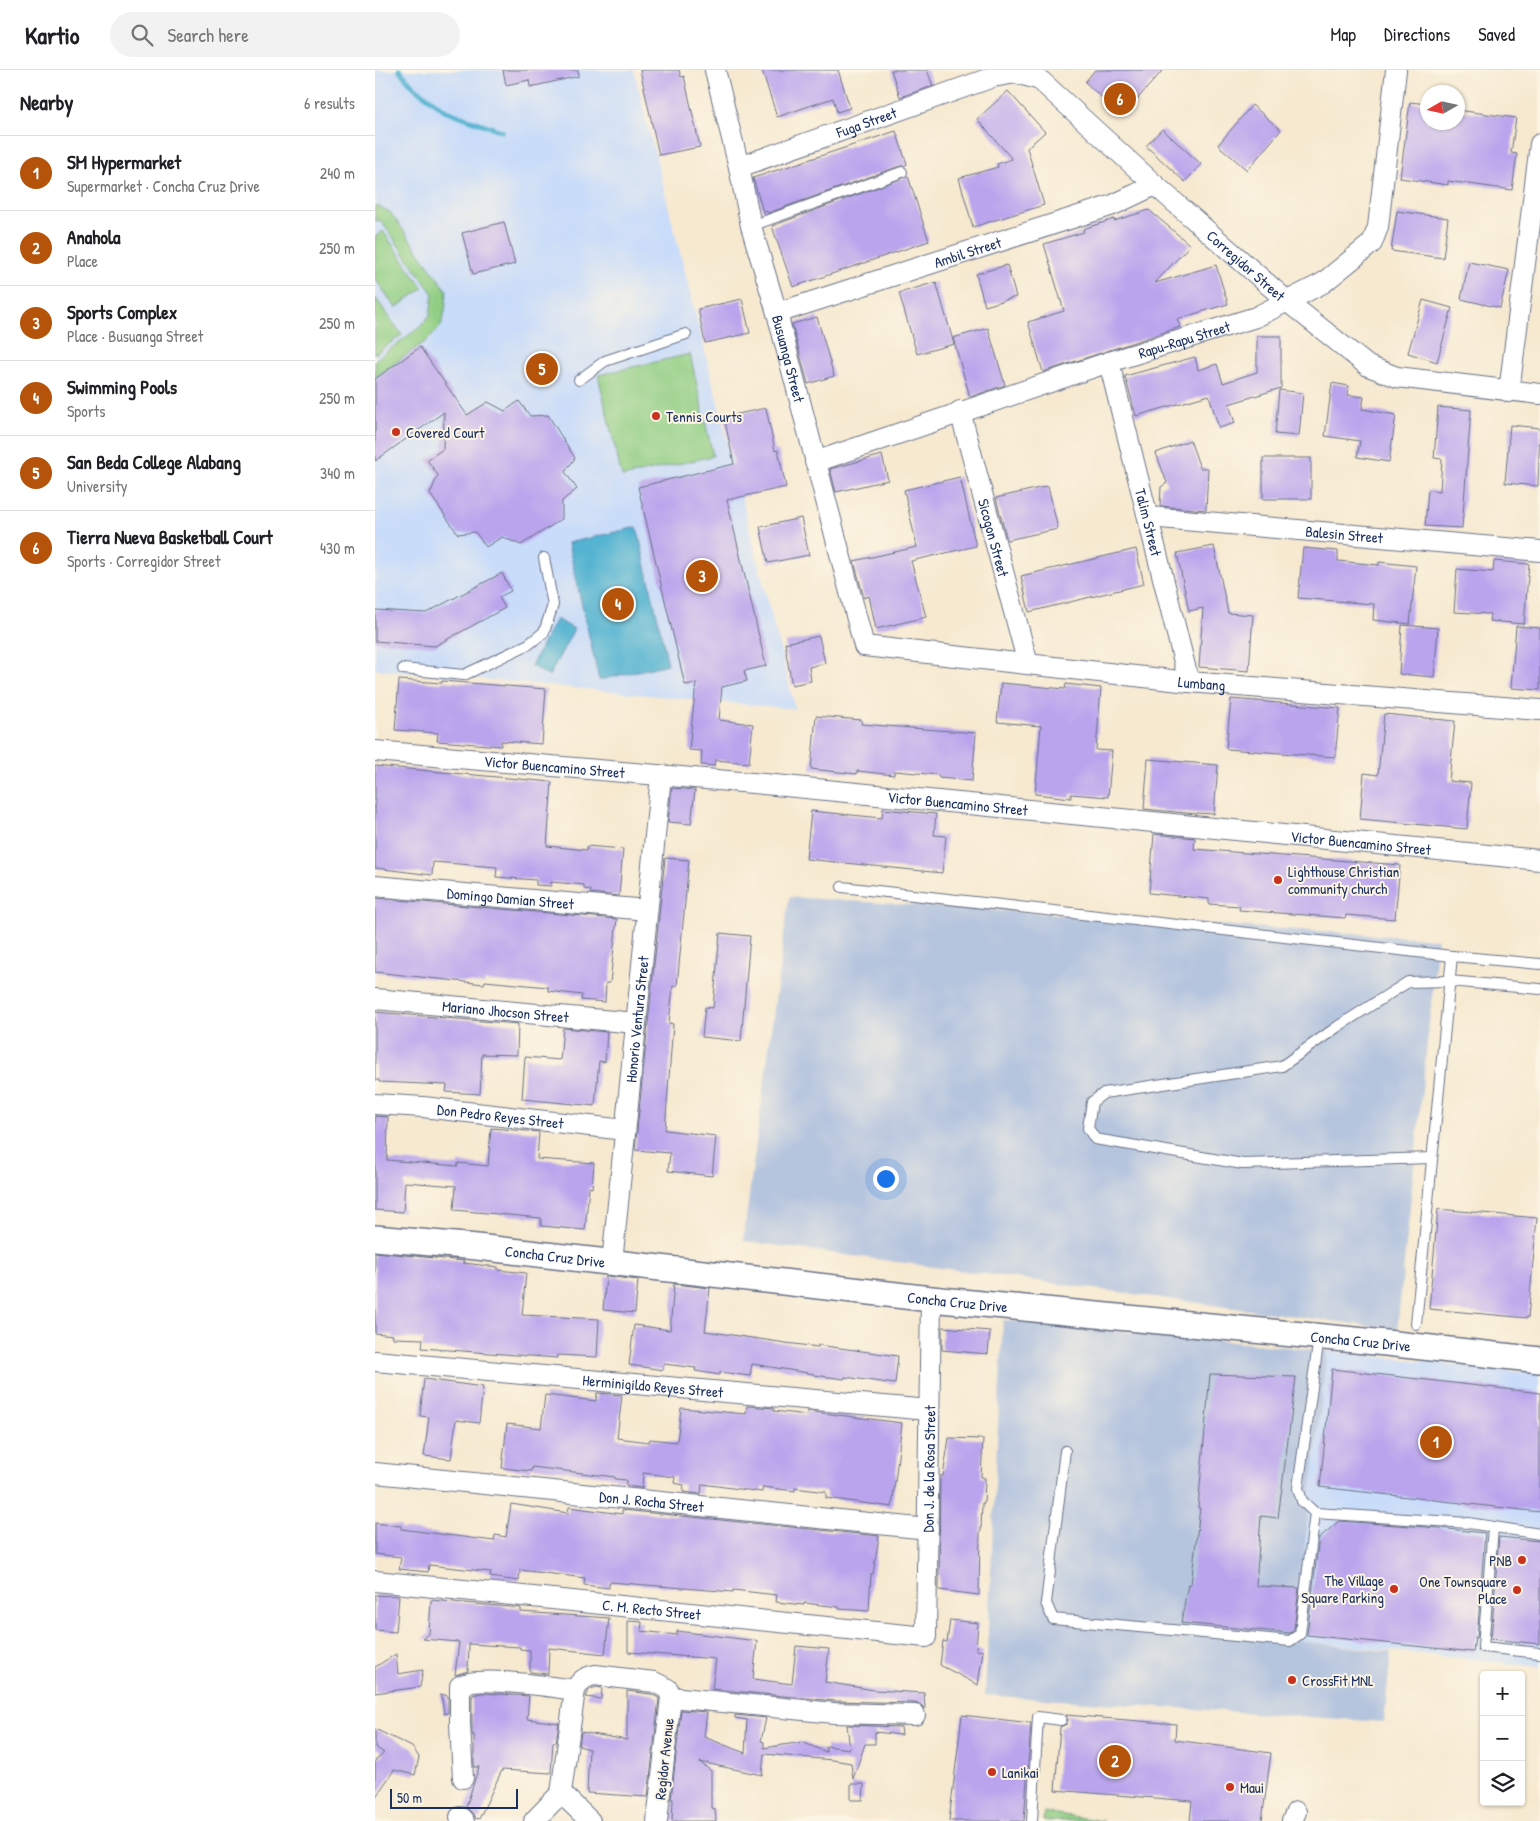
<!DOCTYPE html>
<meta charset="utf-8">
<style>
body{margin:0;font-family:"Patrick Hand",sans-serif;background:#f2f2f2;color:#202124}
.controls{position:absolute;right:15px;bottom:15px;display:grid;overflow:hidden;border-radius:5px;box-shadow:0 1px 4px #0004}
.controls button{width:45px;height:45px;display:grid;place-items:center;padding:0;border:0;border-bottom:1px solid #e0e0e0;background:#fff;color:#202124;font:25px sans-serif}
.compass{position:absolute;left:1045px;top:15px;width:45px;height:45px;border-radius:50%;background:#fff;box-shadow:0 1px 4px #0004;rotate:261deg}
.scale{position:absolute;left:15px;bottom:12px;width:128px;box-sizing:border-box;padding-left:5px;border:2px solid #1b2f5e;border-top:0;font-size:14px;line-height:18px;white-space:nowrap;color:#1b2f5e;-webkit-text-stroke:4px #fcf5e5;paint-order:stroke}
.you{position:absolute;left:510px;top:1108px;width:18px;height:18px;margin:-12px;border:4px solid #fff;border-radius:50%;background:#1a73e8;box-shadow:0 0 0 8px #1a73e833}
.badge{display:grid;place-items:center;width:32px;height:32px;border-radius:50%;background:#b45309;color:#fff;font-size:16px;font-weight:700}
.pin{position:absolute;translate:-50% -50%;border:2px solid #fff;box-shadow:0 1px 5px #0006}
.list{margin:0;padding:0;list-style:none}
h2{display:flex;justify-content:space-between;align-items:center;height:65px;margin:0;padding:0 20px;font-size:21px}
h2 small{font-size:16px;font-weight:400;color:#757577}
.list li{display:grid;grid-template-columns:32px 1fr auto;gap:15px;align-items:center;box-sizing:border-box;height:75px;padding:0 20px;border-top:1px solid #e0e0e0}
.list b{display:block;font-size:19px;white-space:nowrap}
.list p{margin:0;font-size:16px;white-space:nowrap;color:#757577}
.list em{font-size:16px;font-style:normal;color:#757577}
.icon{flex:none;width:28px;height:28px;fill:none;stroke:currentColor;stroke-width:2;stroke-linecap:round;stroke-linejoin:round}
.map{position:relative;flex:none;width:1165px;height:1751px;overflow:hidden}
header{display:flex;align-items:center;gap:30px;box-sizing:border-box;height:70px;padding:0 25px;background:#fff;border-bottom:1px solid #e0e0e0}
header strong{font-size:24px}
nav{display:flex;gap:28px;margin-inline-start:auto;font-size:18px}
.search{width:350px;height:45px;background:#f2f2f2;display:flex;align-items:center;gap:12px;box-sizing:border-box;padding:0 18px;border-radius:28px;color:#757577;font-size:19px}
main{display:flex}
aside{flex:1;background:#fff}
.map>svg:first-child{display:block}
.built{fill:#c9dcf9}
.industrial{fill:#b6c5de}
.green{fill:#91ce84;stroke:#567e71}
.water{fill:#52b3d1;stroke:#367198}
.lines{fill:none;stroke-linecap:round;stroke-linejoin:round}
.stream{stroke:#52b3d1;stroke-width:5}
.building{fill:#b9a4ed}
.service-casing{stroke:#687086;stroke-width:12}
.minor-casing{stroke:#687086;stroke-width:22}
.tertiary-casing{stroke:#687086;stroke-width:28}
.service{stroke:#fff;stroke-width:10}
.minor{stroke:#fff;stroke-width:20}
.tertiary{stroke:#fff;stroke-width:25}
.poi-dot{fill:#c8321e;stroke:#fcf5e5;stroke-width:2}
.labels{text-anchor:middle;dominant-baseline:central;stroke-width:4;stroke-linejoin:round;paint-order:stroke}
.street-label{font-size:15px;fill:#1b2f5e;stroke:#fcf5e5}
.poi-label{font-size:15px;fill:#1b2f5e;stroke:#fcf5e5;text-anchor:start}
</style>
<header>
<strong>Kartio</strong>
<div class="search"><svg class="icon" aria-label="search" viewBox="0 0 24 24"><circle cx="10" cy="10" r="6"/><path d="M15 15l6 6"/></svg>Search here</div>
<nav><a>Map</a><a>Directions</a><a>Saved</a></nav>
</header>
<main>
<aside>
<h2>Nearby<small>6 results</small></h2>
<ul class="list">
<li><span class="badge">1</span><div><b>SM Hypermarket</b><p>Supermarket · Concha Cruz Drive</p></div><em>240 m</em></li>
<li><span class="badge">2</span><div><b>Anahola</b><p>Place</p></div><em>250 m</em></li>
<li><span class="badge">3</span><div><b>Sports Complex</b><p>Place · Busuanga Street</p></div><em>250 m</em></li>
<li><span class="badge">4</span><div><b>Swimming Pools</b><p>Sports</p></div><em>250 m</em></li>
<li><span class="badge">5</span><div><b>San Beda College Alabang</b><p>University</p></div><em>340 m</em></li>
<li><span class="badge">6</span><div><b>Tierra Nueva Basketball Court</b><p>Sports · Corregidor Street</p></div><em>430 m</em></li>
</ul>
</aside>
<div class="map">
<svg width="1165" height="1751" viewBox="0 0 1165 1751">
<rect width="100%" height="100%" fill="#fcf5e5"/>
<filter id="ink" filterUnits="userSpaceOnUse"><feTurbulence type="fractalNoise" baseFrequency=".02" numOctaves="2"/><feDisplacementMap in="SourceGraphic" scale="10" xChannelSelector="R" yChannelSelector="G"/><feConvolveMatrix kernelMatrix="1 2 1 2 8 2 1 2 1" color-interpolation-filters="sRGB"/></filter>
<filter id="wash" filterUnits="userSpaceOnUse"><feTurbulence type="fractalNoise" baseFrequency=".0096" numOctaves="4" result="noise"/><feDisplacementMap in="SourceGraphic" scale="20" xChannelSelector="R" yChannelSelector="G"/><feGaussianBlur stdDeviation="1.12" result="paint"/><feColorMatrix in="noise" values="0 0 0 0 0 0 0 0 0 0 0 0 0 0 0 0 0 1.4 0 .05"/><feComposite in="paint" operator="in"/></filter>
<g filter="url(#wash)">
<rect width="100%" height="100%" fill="#f6e9d0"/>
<g class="built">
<path d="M0,0H259L420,639L0,599Z"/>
<path d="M952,1281L1165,1304V1597L919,1570Z"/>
</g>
<g class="industrial">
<path d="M414,827L1063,869L1022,1260L368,1171Z"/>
<path d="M628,1250L952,1281L919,1570L1016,1582L1009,1652L610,1625Z"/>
</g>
<g class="green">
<path d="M0,135L15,142L72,221L70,241L66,256L54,269L0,307V290L45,257L55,245L58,224L6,151L0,150Z"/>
<path d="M8,161L48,218L21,238L0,209V167Z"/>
<path d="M0,227L27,265L0,284Z"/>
<path d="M315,284L338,386L247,407L223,305Z"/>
<path d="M669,1742L728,1751H668Z"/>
</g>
<g class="water">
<path d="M262,457L293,594L224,610L193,473Z"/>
<path d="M181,549L199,559L174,606L156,596Z"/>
</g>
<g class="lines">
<path class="stream" d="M24,0L39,17L71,41L127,61"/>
</g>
<g id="blocks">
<g class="building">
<path d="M128,0H203L204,6L155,17L154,10L131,15Z"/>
<path d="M265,0H304L306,7L309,6L325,77L284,85Z"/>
<path d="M387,0H463L475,38L462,42L458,28L402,47Z"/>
<path d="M516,0H552L558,16L525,27Z"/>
<path d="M720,0H788L747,46L710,12Z"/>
<path d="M633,21L670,62L652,78L669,135L598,157L584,108L623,97L622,94L637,89L602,49Z"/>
<path d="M1035,32L1052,34V52H1082V40L1141,48L1136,83L1142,84L1137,120L1073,111V115L1025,108Z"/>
<path d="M877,35L906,60L872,100L843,75Z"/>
<path d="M787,59L826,94L810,112L771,76Z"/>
<path d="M521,61L532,94L530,96H525L393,143L392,141L388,142L378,108Z"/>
<path d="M533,106L554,171L418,217L397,156Z"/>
<path d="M774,140L815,175L780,213L841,195L853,234L802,249L805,257L668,302L653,252L689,241L669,174L709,162L708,159L739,149V151Z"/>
<path d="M1022,141L1073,148L1068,188L1016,181Z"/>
<path d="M129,152L140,194L98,204L87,163Z"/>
<path d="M1094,192L1134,200L1125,238L1086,229Z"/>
<path d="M632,195L641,227L610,236L601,204Z"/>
<path d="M561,212L579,274L542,284L524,223Z"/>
<path d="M367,229L375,263L330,273L323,239Z"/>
<path d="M1048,230L1077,238L1062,292L1033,283Z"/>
<path d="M442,247L459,306L433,314L417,254Z"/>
<path d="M613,258L630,315L595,327L578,268Z"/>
<path d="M882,266H906V318L854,334L860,353L844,358L834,325L761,346L750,306L820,287L823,300L842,294L848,313L882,302Z"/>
<path d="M45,277L92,345L113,332L130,341L144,331L155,346L173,345L200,388L190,402L202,419L187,431V449L146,475L127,467L111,477L100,462L83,464L55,424L63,405L52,390L68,379L69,342L0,391V309Z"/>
<path d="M957,313L974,316L973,325L989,327L987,339L1021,345L1014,392L982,387L985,371L950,366Z"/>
<path d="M904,320L928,323L924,366L900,364Z"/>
<path d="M1063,337L1096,340L1087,458L1050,456L1053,420L1065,421L1067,389L1059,388Z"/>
<path d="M391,338L400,381L403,380L411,417L352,430L391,596L369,601L372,611L347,617L344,650L378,654L374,693L340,690L339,696L326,695L327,681L314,680L321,613L310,615L263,417L359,394L349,347Z"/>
<path d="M1135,355L1165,358L1163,416L1130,413Z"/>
<path d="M815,370L825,398H833L831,440L785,436L786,417L792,413L781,383Z"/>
<path d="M507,385L513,410L461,422L455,399Z"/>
<rect x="888" y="388" width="48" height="41"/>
<path d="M585,407L601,476L536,491L551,547L501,559L494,526L489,528L479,491L542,477L529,420Z"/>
<path d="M673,416L683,459L632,470L621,428Z"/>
<path d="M426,448L434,485L393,493L385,457Z"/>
<path d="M839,476L853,543L878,545L874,601L824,597L828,538L814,541L802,483Z"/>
<path d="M928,478L963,481V491L1004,495V492L1041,496L1035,554L998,550L999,534L923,528Z"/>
<path d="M761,479L769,514L654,542L646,506Z"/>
<path d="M1119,491L1154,494L1149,554L1114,551L1115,544L1079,542L1082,499L1118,502Z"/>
<path d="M127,503L136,521L124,527L130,538L60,576L0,571V540L51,543Z"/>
<path d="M1027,555L1063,558L1059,607L1024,604Z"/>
<path d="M1141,556L1165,558V620L1136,618Z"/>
<path d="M444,566L450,593L434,597L436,611L417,615L411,583H412L410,573Z"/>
<path d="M24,610L67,613V611L171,619L167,674L126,671V676L62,671L63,663L20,660Z"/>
<path d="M626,613L690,619L691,614L726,618L721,680L737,681L733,727L696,724V728L660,724L666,656L622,652Z"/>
<path d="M856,629L965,638L960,687L851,679Z"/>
<path d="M1009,644L1080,651L1074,711L1096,713L1092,759L985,749L989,703L1003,705Z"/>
<path d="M441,646L487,650L486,654L601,663L597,711L564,708V705L519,701V705L482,701V704L436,699Z"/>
<path d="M773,689L843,695L839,744L822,743V744L769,739Z"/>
<path d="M0,696L177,712L172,776L212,780V776L248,779L244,826L215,823L216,820L209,819V815L176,812V816L161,815V810L121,807L122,797L58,792L57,805L0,798Z"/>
<path d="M297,718L320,720L316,754L293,752Z"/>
<path d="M508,739L561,744L559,765L571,766L567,803L431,789L436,741L507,748Z"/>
<path d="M779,764L820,768L819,779L1025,795L1020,849L971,845L970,848L864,840L865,836L834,834V829L774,823Z"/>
<path d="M290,788L314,790L302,916H298L294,953L298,954L290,1060L341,1066L337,1106L293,1101L295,1083L260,1080Z"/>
<path d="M0,828L242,849L235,913H231L230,932L206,930L207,925L173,921V917L110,911L109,914L0,902Z"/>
<path d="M345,863L375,866L366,971L327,967L330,937L338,938Z"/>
<path d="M0,942L143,954L142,985L107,984L105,1024L71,1022L72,1015L4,1012V1010H0Z"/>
<path d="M188,958L232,962L230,992L224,991L220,1036L147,1029L150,987L185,990Z"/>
<path d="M0,1046L13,1047L12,1090L83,1096V1093L113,1096L116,1058L164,1062L162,1089L219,1093L217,1118L214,1117L210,1160L166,1156V1148L79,1140L81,1116L30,1112L28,1142L0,1140Z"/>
<path d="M1063,1139L1162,1148L1153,1248L1054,1239Z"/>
<path d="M0,1182L89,1191L88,1193L123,1197V1200L151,1203L147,1245L224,1249L222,1287L182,1285V1288L47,1278L48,1269L18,1268V1265L0,1263Z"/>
<path d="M231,1206L263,1210L260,1243L228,1240Z"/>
<path d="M299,1214L335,1218L330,1261L411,1273L443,1277V1275L523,1286L520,1314L470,1307L469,1309L439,1305V1304L377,1294L375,1306L345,1302V1305L320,1301L321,1298L289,1294L288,1300L254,1295L259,1255L295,1260Z"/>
<path d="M567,1257L615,1261L613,1284L567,1280Z"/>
<path d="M957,1299L1165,1323V1442L945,1417Z"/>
<path d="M835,1304L921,1307L903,1448L886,1446L881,1516L924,1518L919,1560L915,1563L806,1553L813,1514H816L825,1438H823Z"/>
<path d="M49,1309L108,1317L104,1353L81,1350L76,1389L49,1386L54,1347L45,1346Z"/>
<path d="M222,1323L247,1325L242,1368L274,1372L275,1369L302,1372L306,1338L371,1344L372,1336L399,1338V1341L432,1345V1341L527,1353L517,1437L451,1428V1422L420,1418V1421L388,1417L387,1422L327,1414L326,1424L308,1422L309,1415L299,1413L300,1407L268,1403L267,1418L251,1416V1410L240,1409V1407L157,1397L156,1401L127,1398L132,1354L166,1358L170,1325L221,1331Z"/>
<path d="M574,1368L608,1369L606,1407L610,1408L609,1434L607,1433L606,1461H605L604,1525L564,1520L565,1406H568Z"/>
<path d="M136,1434L193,1443L194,1437L247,1444V1440L504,1466L498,1504H496L494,1541L464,1539V1537L429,1533V1535L401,1532L402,1525L358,1520V1522L234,1512V1518L209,1515L210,1508L145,1500L144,1511L115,1507L116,1502L54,1495L53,1502L24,1499L26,1487L0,1484V1453L26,1456V1459L119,1471L120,1465L131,1467Z"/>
<path d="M964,1451L1064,1458L1110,1463L1102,1568L1100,1567L1098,1582L932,1565L944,1468Z"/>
<path d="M1124,1467L1165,1471V1574L1116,1569Z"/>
<path d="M0,1525L24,1526L21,1562L0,1560Z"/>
<path d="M56,1530L146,1538V1542L234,1548L230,1584L174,1578L173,1604L155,1602V1580L145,1579V1577L94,1574L93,1601L80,1605L84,1572L47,1569L54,1564Z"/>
<path d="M575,1550L603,1553L601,1580L608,1581L603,1615L565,1595L568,1571L572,1572Z"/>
<path d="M253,1551L267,1552L266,1561L302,1565V1561L382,1571L378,1609L417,1614L421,1576L454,1579L450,1612L499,1620L549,1623L550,1639L546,1635L540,1633L460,1631L337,1619L341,1589L253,1582Z"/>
<path d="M21,1584L23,1604L48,1600L45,1617L0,1623V1597Z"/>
<path d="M221,1617L227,1618L226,1629L211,1627L214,1620Z"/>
<path d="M252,1621L276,1624L284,1628L273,1727L212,1723L214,1679L204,1676L206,1662L252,1670Z"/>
<path d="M107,1623L154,1626L152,1649L184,1653L181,1672H178L176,1703L127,1700L104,1749L100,1748L97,1743L91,1737L104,1697H99V1665H97V1625Z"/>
<path d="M66,1624L73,1626V1643L69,1644Z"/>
<path d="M306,1640L332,1642L329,1667L370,1683L372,1650L360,1648V1645L391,1648L386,1671L389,1672V1678L427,1672L451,1682V1676L475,1679L472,1655L526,1657L527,1665L500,1662V1674H490L478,1709L476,1693L458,1690L389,1684L387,1705L325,1692L336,1701V1738L340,1739L341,1751H297L298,1729H296Z"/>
<path d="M587,1645L656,1653L649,1751H574Z"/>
<path d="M691,1645L801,1654L800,1670L896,1683L887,1751H815L817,1731L680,1720L685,1657L692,1654L693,1650Z"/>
<path d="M0,1659L37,1677L44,1687L40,1705L19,1700L0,1728V1691L9,1683L0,1677Z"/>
<path d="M476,1714H489L488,1730H476Z"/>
</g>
</g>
</g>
<g filter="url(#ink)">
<use href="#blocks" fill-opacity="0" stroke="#687086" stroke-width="1"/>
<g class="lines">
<defs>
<g id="service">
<path d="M376,156L527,102"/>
<path d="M204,310L230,291L311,264"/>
<path d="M28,599L89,605L154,574L169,562L178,535L169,488"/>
<path d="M467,817L1077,886L1165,894"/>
<path d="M1057,1088L868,1094L720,1069L713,1058L717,1032L729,1023L907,996L962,957L1033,912L1074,911L1165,919"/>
<path d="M1041,1254L1077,886"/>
<path d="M944,1267L923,1418L927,1431L940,1443L1093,1453L1165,1464"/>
<path d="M690,1381L671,1533L678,1549L915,1571L925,1564L940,1443"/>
<path d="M1118,1458L1108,1577L1165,1583"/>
<path d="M657,1751L663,1647L686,1650"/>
</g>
<g id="minor">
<path id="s1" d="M340,0L364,97L376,156L402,243L489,576L814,612L1165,640"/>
<path id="s2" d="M364,97L618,7L641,3L665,10L780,115L913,232L993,296L1022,307L1165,324"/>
<path id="s3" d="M402,243L738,135L780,115"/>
<path id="s4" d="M734,292L814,612"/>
<path d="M1134,322L1165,74"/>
<path id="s5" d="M585,341L653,594"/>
<path id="s6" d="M440,392L734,292L881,247L948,213L997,173L1003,157L1021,0"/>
<path id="s7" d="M774,447L1165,481"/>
<path id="s8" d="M0,681L400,715L1165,790"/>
<path id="s9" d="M0,816L272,840"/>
<path id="s10" d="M0,929L261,953"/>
<path id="s11" d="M0,1034L48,1037L250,1060"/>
<path id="s12" d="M237,1193L286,706"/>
<path id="s13" d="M0,1291L554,1340"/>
<path id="s14" d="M0,1403L553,1459"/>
<path id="s15" d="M0,1511L551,1567L556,1229"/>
<path d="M296,1627L459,1643L540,1645"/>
<path d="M88,1708L85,1654V1616C102,1605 177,1617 200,1620"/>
<path d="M186,1723L215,1751"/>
<path d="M85,1747L89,1751"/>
<path d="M159,1751L186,1723L200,1620C205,1611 209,1607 220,1605L279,1612L293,1619L296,1627L282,1751"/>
<path d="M917,1751L921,1742"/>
</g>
<g id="tertiary">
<path id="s16" d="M0,1168L102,1177L556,1229L1011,1273L1165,1290"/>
</g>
</defs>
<use href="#service" class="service-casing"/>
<use href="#minor" class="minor-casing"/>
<use href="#tertiary" class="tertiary-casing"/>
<use href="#service" class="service"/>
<use href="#minor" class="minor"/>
<use href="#tertiary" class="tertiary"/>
</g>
</g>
<g class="poi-dot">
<circle cx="281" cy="346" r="5"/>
<circle cx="21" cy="362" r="5"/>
<circle cx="903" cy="810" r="5"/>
<circle cx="1147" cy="1490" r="5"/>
<circle cx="1019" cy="1519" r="5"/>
<circle cx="1142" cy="1520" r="5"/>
<circle cx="917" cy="1610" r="5"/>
<circle cx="617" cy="1702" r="5"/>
<circle cx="855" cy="1717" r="5"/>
</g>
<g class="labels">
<g class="street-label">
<text stroke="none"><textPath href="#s2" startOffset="135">Fuga Street</textPath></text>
<text stroke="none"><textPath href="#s3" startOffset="200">Ambil Street</textPath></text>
<text stroke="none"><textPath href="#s2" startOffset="595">Corregidor Street</textPath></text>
<text stroke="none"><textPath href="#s6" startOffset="389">Rapu-Rapu Street</textPath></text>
<text stroke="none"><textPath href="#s1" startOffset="298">Busuanga Street</textPath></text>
<text stroke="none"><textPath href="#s4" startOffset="165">Talim Street</textPath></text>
<text stroke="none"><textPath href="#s7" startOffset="196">Balesin Street</textPath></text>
<text stroke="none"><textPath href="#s5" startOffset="131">Sicogon Street</textPath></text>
<text stroke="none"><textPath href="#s1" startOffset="935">Lumbang</textPath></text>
<text stroke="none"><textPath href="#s8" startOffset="180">Victor Buencamino Street</textPath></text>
<text stroke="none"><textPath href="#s8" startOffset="585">Victor Buencamino Street</textPath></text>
<text stroke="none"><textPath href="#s8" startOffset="990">Victor Buencamino Street</textPath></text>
<text stroke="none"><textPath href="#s9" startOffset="136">Domingo Damian Street</textPath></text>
<text stroke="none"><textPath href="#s10" startOffset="131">Mariano Jhocson Street</textPath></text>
<text stroke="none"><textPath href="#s12" startOffset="245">Honorio Ventura Street</textPath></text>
<text stroke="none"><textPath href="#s11" startOffset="126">Don Pedro Reyes Street</textPath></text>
<text stroke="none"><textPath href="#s16" startOffset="181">Concha Cruz Drive</textPath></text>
<text stroke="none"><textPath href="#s16" startOffset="586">Concha Cruz Drive</textPath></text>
<text stroke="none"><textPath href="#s16" startOffset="991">Concha Cruz Drive</textPath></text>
<text stroke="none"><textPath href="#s13" startOffset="279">Herminigildo Reyes Street</textPath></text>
<text stroke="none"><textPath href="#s15" startOffset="722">Don J. de la Rosa Street</textPath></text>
<text stroke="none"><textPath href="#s14" startOffset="278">Don J. Rocha Street</textPath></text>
<text stroke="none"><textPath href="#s15" startOffset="278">C. M. Recto Street</textPath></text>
<text transform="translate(289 1689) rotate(-84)">Regidor Avenue</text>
</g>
<g class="poi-label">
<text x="291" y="346">Tennis Courts</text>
<text x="31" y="362">Covered Court</text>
<text x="913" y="801">Lighthouse Christian<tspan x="913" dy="17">community church</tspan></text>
<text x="1137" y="1490" text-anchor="end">PNB</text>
<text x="1009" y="1510" text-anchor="end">The Village<tspan x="1009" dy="17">Square Parking</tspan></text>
<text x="1132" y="1511" text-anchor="end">One Townsquare<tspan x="1132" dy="17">Place</tspan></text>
<text x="927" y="1610">CrossFit MNL</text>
<text x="627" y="1702">Lanikai</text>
<text x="865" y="1717">Maui</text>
</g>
</g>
</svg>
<div class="controls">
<button>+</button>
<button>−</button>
<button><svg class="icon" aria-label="layers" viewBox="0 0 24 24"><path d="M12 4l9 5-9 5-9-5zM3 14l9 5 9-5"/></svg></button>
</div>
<svg class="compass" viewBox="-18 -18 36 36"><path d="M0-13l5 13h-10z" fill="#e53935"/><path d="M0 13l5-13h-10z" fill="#757577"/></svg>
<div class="scale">50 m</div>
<div class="you"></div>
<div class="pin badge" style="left:1061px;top:1372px">1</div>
<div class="pin badge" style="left:740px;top:1691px">2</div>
<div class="pin badge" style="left:327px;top:506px">3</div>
<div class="pin badge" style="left:243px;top:534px">4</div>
<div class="pin badge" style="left:167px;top:299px">5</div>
<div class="pin badge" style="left:745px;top:29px">6</div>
</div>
</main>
